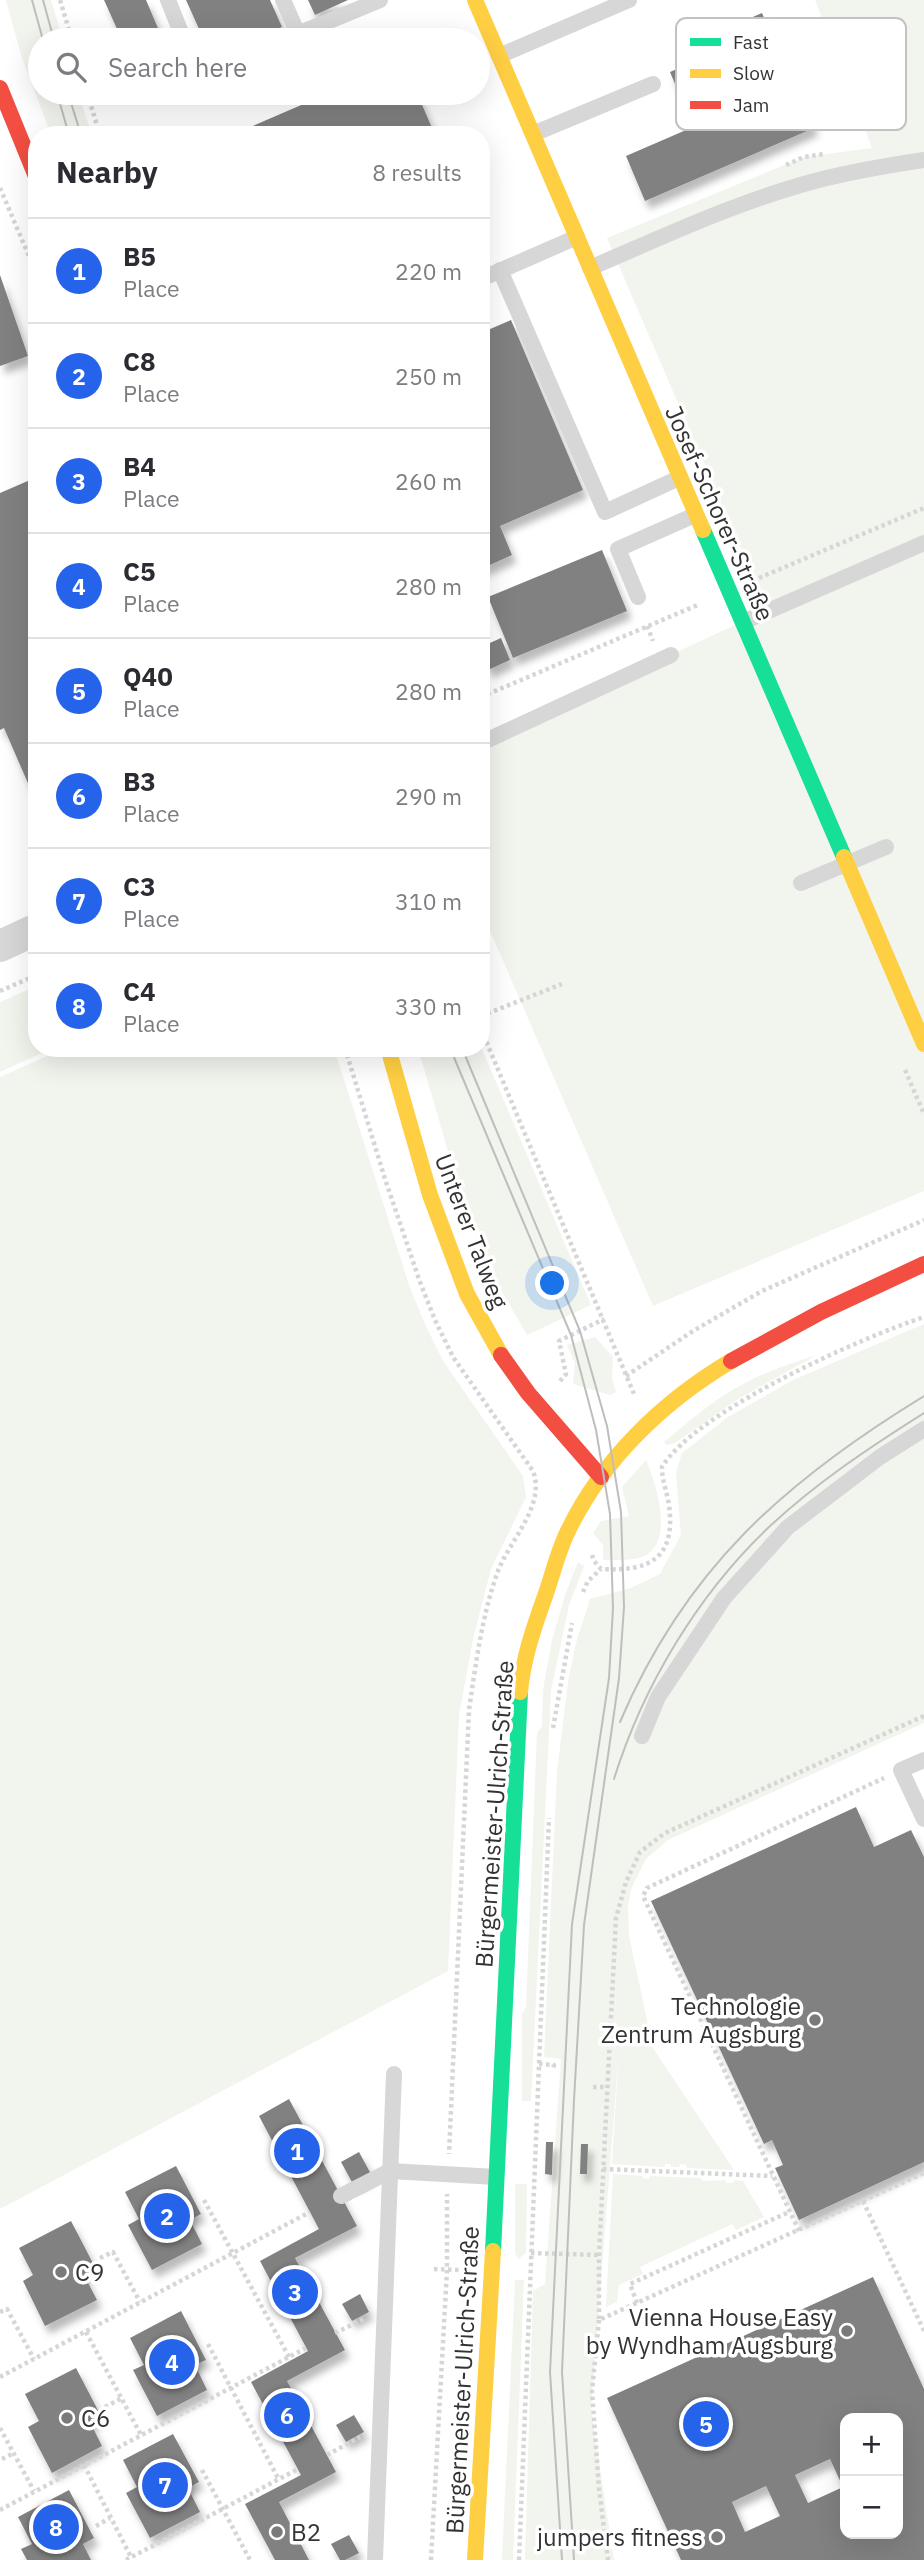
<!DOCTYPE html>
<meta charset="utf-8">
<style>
body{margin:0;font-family:"IBM Plex Sans",sans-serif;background:#f7f7f7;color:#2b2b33}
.controls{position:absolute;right:21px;bottom:21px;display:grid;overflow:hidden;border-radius:14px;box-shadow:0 7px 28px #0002}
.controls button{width:63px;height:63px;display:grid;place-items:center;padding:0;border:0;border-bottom:2px solid #e1e1e2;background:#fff;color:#2b2b33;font:35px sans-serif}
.you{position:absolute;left:553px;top:1284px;width:24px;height:24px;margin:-18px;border:5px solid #fff;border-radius:50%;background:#1a73e8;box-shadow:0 0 0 10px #1a73e833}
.badge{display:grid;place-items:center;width:46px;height:46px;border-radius:50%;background:#2563eb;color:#fff;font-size:23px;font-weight:700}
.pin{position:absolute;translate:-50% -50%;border:4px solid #fff;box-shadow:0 2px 7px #0006}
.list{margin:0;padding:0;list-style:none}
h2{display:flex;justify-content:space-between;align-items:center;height:91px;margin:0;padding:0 28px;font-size:30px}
h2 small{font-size:23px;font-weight:400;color:#7c7c81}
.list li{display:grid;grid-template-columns:46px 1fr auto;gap:21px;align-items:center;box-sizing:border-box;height:105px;padding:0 28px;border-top:2px solid #e1e1e2}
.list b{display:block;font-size:26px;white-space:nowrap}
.list p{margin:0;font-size:23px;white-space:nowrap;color:#7c7c81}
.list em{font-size:23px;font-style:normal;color:#7c7c81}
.icon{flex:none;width:38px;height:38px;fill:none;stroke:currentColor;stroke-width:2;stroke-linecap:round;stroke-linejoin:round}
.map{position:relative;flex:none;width:924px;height:2560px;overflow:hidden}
.search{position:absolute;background:#fff;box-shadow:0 7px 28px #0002;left:28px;top:28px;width:462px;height:77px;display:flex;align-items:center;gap:18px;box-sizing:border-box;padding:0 24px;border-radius:38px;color:#7c7c81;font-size:26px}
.panel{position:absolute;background:#fff;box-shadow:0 7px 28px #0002;left:28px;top:126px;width:462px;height:931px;border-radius:28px}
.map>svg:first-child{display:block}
.green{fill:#f1f5ed}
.building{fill:#818181;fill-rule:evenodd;filter:url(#shadow)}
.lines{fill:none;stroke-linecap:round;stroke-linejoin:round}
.path{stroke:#d6d6d6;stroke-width:4.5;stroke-dasharray:3.5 3.5;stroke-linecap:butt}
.lane{stroke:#d7d7d7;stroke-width:16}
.street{stroke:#d7d7d7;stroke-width:32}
.fast{stroke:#16e098;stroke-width:16}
.slow{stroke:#ffcf43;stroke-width:16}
.jam{stroke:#f24e42;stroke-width:16}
.tram{stroke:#bebebe;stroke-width:2}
.poi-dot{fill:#7a7a7a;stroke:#fff;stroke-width:2.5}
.labels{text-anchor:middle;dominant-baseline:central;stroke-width:7;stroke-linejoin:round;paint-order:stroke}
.street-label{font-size:24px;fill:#333;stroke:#fff}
.poi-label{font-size:24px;fill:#333;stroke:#fff;text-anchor:end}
.key{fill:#fff;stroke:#c2c2c2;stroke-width:2}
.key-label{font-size:19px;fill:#333}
</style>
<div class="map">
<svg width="924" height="2560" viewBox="0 0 924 2560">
<defs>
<filter id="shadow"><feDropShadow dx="4.5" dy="8" stdDeviation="3.5" flood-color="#0004"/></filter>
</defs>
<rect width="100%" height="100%" fill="#fff"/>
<g class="green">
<path d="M6,0H51L63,40H40V93H78L92,135H51L21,55Z"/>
<path d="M815,0H924V1191L653,1306L481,910V743L767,610L607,238L804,157L872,148Z"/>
<path d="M37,986V1048H53L0,1072V1002Z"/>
<path d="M481,1047L591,1305L527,1335L487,1266L454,1172L418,1048Z"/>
<path d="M65,1048H334L410,1288L425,1324L443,1361L523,1476L526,1497L491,1569L473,1639L459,1715L448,1971L0,2209V1077Z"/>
<path d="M924,1324V1723L668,1840L646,1859L631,1889L628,1906L629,1936L653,2048L734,2170L687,2168L686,2165L680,2164L679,2167H671V2164H665L664,2167L612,2164L619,2050L591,2410L614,2560H525L533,2291L545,2284L561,2059L544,2057L557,1772L568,1682L576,1643L590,1599L631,1588L660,1574L681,1535L676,1472L682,1453L728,1417L793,1380Z"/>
<path d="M595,1337L613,1357L612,1378L616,1392L610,1395L573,1384L575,1363L567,1345Z"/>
<path d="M817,1355L738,1399L675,1443L667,1445L664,1442C690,1421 715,1398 745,1383C768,1371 792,1363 817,1355Z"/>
<path d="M646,1460C656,1484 676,1544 642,1557C630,1561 616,1560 603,1560V1545L593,1533L601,1521L629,1516L622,1487Z"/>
<path d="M578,1562L584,1566L569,1605L551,1691L531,2101H522V2015L526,2006L537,1733L542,1726L543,1690L552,1640L565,1595Z"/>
<path d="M613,2174L643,2176V2178L649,2179L650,2176L701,2178L702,2181L726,2180V2183H733L734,2180L743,2181L764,2217L736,2230L732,2224L640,2267L643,2274L619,2285L617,2302L606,2307Z"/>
<path d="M515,2184H527L526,2253L518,2259L515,2252Z"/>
<path d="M515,2280H524L513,2560H502Z"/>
</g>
<g class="building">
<path d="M104,0H146L163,40H122Z"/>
<path d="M186,0H270L282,27L252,40H204Z"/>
<path d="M308,0H348L315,15Z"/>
<path d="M762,13L769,29L771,28L814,128L645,201L626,156L693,127L670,72L741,41L734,25Z"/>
<path d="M329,93H417L435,135H232Z"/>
<path d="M0,275L28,356L0,366Z"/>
<path d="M511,320L583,490L500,526L512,555L481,569V333Z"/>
<path d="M37,477V804L4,728L0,730V493Z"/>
<path d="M602,550L627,611L513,658L488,597Z"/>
<path d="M501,638L510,660L488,670L481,654V647Z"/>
<path d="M856,1807L874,1847L911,1830L924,1857V2162L799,2220L775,2168L783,2165L772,2140L764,2144L651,1901Z"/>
<path d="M289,2099L357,2226L295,2258L345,2350L287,2381L336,2472L279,2502L309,2560H275L245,2504L301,2475L251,2382L308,2351L260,2261L319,2229L259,2116Z"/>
<path d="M546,2142H553L552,2175L545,2174Z"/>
<path d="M581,2144H588L587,2174H580Z"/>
<path d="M359,2152L371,2174L353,2184L341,2162Z"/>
<path d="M176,2166L201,2214L190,2220L202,2244L152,2270L128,2225L139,2219L125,2192Z"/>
<path d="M71,2221L96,2269L84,2275L97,2300L45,2326L23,2281L33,2275L19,2248Z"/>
<path d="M873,2277L924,2389V2560H681L607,2398ZM845,2418H898V2534H845ZM830,2459L843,2487L808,2503L795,2475ZM766,2486L780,2516L745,2532L732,2502Z"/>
<path d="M360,2294L369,2312L352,2321L342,2304Z"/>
<path d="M181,2311L206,2360L195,2365L207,2390L157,2416L133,2370L144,2365L130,2338Z"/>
<path d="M76,2368L101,2416L90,2422L102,2446L52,2473L28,2427L39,2421L25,2394Z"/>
<path d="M354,2415L364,2432L346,2442L336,2425Z"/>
<path d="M173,2434L199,2482L188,2488L200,2512L150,2538L126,2493L137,2487L123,2460Z"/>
<path d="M69,2490L94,2538L83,2544L91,2560H27L21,2549L32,2544L18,2517Z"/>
<path d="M349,2535L359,2553L345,2560H340L331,2544Z"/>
</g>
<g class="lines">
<g class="path">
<path d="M60,0L72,40"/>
<path d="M87,93L100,135"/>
<path d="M786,165L804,157L825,154"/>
<path d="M0,188L37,275"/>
<path d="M759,578L924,508"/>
<path d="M647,626L653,641"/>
<path d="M481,697L700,604"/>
<path d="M0,991L37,975"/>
<path d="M481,1016L562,984"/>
<path d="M481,1029L634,1394"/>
<path d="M345,1048L385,1179L420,1282L435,1320L453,1357L533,1471C546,1505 510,1540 498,1571C482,1615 476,1663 469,1710L449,2154"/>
<path d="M905,1070L924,1114"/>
<path d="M626,1376L693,1331L762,1291L924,1220"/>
<path d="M560,1381L566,1374L559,1341L604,1319"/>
<path d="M592,1555L594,1561L601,1569C650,1572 676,1558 669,1505C667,1492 662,1481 662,1467C696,1411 860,1338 924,1317"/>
<path d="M583,1592L588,1581L601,1569"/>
<path d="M924,1716L665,1833L640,1852L626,1882L616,1918L599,2255V2320L924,2173"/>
<path d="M553,1728L572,1623"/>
<path d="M539,2064L554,2065L553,2068"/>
<path d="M593,2087H607"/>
<path d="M603,2169L772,2176"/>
<path d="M204,2200L289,2357"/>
<path d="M863,2201L924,2331"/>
<path d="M799,2231L643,1896L647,1888L884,1778"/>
<path d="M531,2253L599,2255"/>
<path d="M100,2258L113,2252L140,2302"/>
<path d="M434,2269L461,2270"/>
<path d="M637,2303L630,2284L789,2212"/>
<path d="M0,2312L7,2309L34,2359"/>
<path d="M599,2320L592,2391L599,2489L608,2560"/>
<path d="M86,2332L141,2435"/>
<path d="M335,2333L366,2318"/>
<path d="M208,2344L279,2480"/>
<path d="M0,2377L310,2212"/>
<path d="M105,2407L122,2398"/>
<path d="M0,2428L34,2491"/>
<path d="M327,2455L360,2437"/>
<path d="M2,2459L14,2453"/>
<path d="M84,2465L131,2557"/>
<path d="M202,2470L250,2560"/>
<path d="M0,2510L306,2348"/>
<path d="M96,2526L110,2518"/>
<path d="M126,2560L298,2469"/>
<path d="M431,2560L447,2270V2194"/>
<path d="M519,2560L549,1818"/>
</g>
<g class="lane">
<path d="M168,0L184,40"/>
<path d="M283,0L298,34"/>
<path d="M283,40L380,0"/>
<path d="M499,56L629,0"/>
<path d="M151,95L157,93"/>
<path d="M533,134L653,84"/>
<path d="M590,268C660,238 730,205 804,184C843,173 884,166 924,160"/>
<path d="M500,270L605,512L679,478"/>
<path d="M481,279L577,237"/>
<path d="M638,597L618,549L695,515"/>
<path d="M743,622L924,543"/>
<path d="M481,743L671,655"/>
<path d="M801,883L886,847"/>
<path d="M642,1736L658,1697L724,1598L788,1527L880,1457L924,1429"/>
<path d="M924,1760L901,1770L924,1819"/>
<path d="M341,2196L390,2171L496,2177"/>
<path d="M375,2560L394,2074"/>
</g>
<path class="street" d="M0,946L37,929"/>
<g class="fast">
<path d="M703,530L844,857"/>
<path d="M493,2251L520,1692"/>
</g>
<g class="slow">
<path d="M475,0L703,530"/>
<path d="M844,857L924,1044"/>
<path d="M388,1048L430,1195L467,1294L501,1355"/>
<path d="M520,1692C523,1659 533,1630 544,1599C552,1577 557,1554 567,1533C601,1461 662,1402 731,1361"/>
<path d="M475,2560L493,2251"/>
</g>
<g class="jam">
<path d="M0,88L37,179"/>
<path d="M501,1355L528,1393L601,1477"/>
<path d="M731,1361L821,1312L924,1264"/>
</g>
<g class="tram">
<path d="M32,0L43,40"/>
<path d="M43,0L54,40"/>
<path d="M57,93L69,135"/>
<path d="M68,93L81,135"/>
<path d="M450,1048L571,1335L596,1430L610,1514L613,1608L609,1678L572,1924L550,2372L562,2560"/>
<path d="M462,1048L580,1331L607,1426L621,1512L624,1607L619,1678L584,1925L574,2100L562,2372L574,2560"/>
<path d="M620,1722C685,1569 785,1481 924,1396"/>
<path d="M614,1779C643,1686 698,1594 769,1527C816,1483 870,1447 924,1413"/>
</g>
</g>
<g class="poi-dot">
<circle cx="815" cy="2020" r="7"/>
<circle cx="61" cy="2272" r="7"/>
<circle cx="847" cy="2331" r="7"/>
<circle cx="67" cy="2418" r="7"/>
<circle cx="277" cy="2532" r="7"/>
<circle cx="717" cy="2537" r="7"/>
</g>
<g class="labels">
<g class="street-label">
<text transform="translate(720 513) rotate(66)">Josef-Schorer-Straße</text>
<text transform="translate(472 1231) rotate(69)">Unterer Talweg</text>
<text transform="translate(494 1814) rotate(-86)">Bürgermeister-Ulrich-Straße</text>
<text transform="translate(462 2380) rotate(-87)">Bürgermeister-Ulrich-Straße</text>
</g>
<g class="poi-label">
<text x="801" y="2006">Technologie<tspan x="801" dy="28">Zentrum Augsburg</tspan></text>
<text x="75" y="2272" text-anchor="start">C9</text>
<text x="833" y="2317">Vienna House Easy<tspan x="833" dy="28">by Wyndham Augsburg</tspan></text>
<text x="81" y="2418" text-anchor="start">C6</text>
<text x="291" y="2532" text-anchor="start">B2</text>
<text x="703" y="2537">jumpers fitness</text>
</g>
</g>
<rect x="676" y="18" width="230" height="112" rx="10" class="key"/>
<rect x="690" y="38" width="31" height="8" fill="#16e098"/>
<rect x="690" y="69" width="31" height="9" fill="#ffcf43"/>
<rect x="690" y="101" width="31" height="8" fill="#f24e42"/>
<g class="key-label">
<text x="733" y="49">Fast</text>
<text x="733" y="80">Slow</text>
<text x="733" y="112">Jam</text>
</g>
</svg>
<div class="controls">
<button>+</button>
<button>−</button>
</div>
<div class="you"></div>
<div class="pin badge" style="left:297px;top:2151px">1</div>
<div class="pin badge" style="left:167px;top:2216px">2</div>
<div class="pin badge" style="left:295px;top:2292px">3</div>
<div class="pin badge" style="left:172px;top:2362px">4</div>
<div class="pin badge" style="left:706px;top:2424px">5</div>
<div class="pin badge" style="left:287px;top:2415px">6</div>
<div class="pin badge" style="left:165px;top:2485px">7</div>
<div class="pin badge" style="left:56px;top:2527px">8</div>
<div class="search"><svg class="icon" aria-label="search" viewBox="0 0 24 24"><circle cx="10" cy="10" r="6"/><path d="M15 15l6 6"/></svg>Search here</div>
<section class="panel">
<h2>Nearby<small>8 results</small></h2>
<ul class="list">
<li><span class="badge">1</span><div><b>B5</b><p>Place</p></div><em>220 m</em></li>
<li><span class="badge">2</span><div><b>C8</b><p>Place</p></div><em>250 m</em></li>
<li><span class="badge">3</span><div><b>B4</b><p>Place</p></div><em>260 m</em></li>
<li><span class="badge">4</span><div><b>C5</b><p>Place</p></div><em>280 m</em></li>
<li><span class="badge">5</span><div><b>Q40</b><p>Place</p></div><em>280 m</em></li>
<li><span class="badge">6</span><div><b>B3</b><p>Place</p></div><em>290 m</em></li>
<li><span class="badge">7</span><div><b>C3</b><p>Place</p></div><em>310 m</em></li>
<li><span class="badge">8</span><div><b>C4</b><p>Place</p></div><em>330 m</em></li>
</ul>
</section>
</div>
